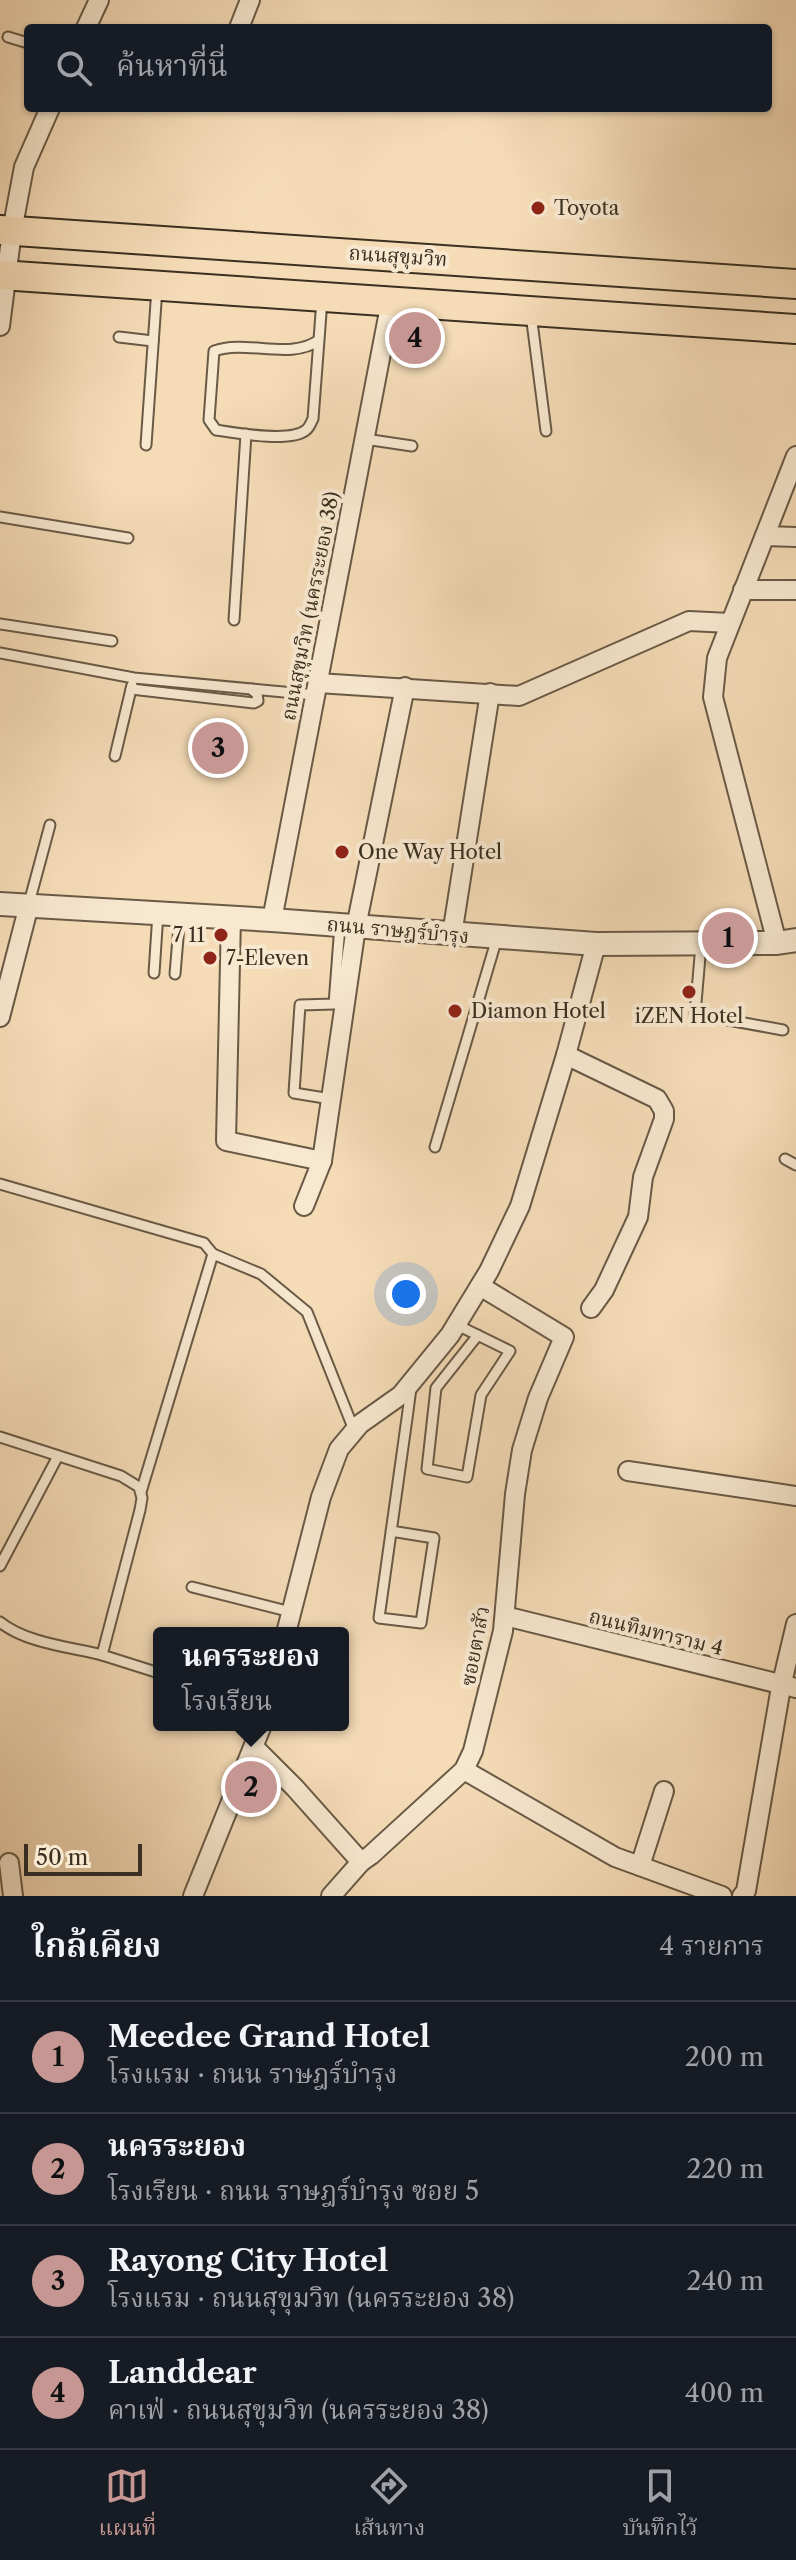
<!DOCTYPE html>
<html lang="th">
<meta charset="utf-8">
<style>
body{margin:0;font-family:"Libre Caslon Text","Noto Serif Thai",serif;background:#20242c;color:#f1f3f6}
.scale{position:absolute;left:24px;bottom:20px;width:118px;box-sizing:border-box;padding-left:8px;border:4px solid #3a2f20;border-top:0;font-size:22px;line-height:28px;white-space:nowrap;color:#3a2f20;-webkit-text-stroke:6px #f8e8d0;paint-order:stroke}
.you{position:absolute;left:406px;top:1294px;width:28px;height:28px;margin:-20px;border:6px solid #fff;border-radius:50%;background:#1a73e8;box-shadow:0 0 0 12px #1a73e833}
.badge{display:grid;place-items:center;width:52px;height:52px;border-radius:50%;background:#c59692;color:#111;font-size:26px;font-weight:700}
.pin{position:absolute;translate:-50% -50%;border:4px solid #fff;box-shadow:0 2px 8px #0006}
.popup{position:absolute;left:153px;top:1627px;width:196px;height:104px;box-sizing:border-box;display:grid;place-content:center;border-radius:8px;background:#171b24;filter:drop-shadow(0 2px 6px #0005);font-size:26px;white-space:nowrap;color:#9ea1a6}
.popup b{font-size:30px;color:#f1f3f6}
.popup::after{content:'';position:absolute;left:50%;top:100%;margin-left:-16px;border:16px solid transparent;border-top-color:#171b24}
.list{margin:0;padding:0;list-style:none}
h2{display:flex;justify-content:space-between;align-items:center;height:104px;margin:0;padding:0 32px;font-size:34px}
h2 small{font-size:26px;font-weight:400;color:#9ea1a6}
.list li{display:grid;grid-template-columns:52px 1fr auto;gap:24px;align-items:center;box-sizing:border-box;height:112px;padding:0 32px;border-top:2px solid #363941}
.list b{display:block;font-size:30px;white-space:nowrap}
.list p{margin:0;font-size:26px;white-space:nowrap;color:#9ea1a6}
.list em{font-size:26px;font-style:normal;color:#9ea1a6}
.icon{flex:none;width:44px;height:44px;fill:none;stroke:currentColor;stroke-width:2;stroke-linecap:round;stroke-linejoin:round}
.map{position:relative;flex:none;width:796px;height:1896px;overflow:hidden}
.search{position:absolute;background:#171b24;box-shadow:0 2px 6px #0004;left:24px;right:24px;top:24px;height:88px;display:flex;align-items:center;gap:20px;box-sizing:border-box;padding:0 28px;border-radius:8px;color:#9ea1a6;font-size:30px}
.sheet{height:552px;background:#171b24}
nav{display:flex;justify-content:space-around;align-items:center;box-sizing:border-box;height:112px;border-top:2px solid #363941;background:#171b24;font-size:22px;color:#9ea1a6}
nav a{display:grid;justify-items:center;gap:4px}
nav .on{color:#c59692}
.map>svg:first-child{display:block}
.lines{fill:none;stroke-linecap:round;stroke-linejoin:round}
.service-casing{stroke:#695a46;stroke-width:13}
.minor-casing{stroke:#695a46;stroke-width:22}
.tertiary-casing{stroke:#695a46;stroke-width:26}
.primary-casing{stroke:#3a2f20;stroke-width:32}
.service{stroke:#f8e8d0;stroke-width:9}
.minor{stroke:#f8e8d0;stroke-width:18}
.tertiary{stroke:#f8e8d0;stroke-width:22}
.primary{stroke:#f5dcb7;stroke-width:28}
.poi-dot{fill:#8f2418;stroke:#f8e8d0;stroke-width:3}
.labels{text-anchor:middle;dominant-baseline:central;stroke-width:8;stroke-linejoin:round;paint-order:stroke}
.poi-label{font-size:20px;fill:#3a2f20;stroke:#f8e8d0;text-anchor:start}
.street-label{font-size:20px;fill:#3a2f20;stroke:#f8e8d0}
</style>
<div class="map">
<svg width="796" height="1896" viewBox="0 0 796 1896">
<rect width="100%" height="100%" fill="#f5dcb7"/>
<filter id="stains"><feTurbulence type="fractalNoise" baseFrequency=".0025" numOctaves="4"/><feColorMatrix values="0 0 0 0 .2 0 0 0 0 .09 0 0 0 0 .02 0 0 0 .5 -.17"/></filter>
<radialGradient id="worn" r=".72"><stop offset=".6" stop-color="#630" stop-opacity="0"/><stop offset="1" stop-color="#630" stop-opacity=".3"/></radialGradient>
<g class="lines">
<defs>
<g id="service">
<path d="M8,37L28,43"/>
<path d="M531,314L546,431"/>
<path d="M119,337L153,341"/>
<path d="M319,340L313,419C311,422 310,427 306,430C291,443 236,433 216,430L209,420L214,351C247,339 290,361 319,340L322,299"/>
<path d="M365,439L412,446"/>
<path d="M146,445L157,288"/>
<path d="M0,517L128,538"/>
<path d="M234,620L246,434"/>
<path d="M0,624L112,641"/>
<path d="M0,653L134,678L316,695"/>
<path d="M131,689L254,703L258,701L257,694L251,689"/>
<path d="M115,756L132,685"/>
<path d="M29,903L50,825"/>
<path d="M701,945L695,1014L783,1030"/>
<path d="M154,973L158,913"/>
<path d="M175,974L180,914"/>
<path d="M331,1099L294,1093L300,1005L334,1004L340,925"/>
<path d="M435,1147L497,938"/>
<path d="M785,1159L796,1165"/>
<path d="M0,1184L204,1243L213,1254L141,1492"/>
<path d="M213,1254L261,1274L307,1312L354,1430"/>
<path d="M457,1325L510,1351L481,1395L467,1477L427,1469L436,1388L478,1335"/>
<path d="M0,1437L121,1476L139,1487L142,1498L140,1510L102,1655L159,1673"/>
<path d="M391,1531L434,1538L421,1623L379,1618C390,1542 401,1465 411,1388"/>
<path d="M0,1566L58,1456"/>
<path d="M192,1587L291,1612"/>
<path d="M0,1622C26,1643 70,1647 102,1655"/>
</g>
<g id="minor">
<path d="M86,28L99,0"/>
<path d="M239,28L250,0"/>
<path d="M0,326L12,231L24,167L50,108"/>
<path d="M765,536L796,537"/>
<path d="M743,590H796"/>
<path d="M318,683L519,696L689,621L730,623"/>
<path d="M231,917L226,1141L322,1161"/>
<path d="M272,920L391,301"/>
<path d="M452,935L490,693"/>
<path d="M777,943L713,697L717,658L796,456"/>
<path d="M0,1017L29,905"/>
<path d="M566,1055L657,1099L664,1111V1119L643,1177L638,1217L604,1290L591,1308"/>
<path d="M304,1206L322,1161L356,927L405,687"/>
<path d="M628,1471L796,1496"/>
<path d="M505,1616L796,1688"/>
<path d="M286,1633L321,1497L339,1449L360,1424L401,1395L450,1335L489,1271L520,1206L566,1055L596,944"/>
<path d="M254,1747L295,1788L361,1862"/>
<path d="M464,1770L615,1857L722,1896"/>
<path d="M9,1863L13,1896"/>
<path d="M640,1866L664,1791"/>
<path d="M193,1896L262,1725"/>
<path d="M331,1896L361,1862L371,1855L464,1770L473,1751L503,1631L515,1494L522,1450L538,1398L564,1337L480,1286"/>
<path d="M742,1896L746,1891L781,1687L796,1624"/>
</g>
<path id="tertiary" d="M0,904L272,920L596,944L777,943L796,940"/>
<g id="primary">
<path d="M0,230L796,284"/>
<path d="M0,275L796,329"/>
</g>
</defs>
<use href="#service" class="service-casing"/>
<use href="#minor" class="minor-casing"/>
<use href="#tertiary" class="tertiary-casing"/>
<use href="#primary" class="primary-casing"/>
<use href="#service" class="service"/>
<use href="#minor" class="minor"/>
<use href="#tertiary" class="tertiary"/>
<use href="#primary" class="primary"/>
</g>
<g class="poi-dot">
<circle cx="538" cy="208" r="8"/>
<circle cx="342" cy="852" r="8"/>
<circle cx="221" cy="935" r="8"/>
<circle cx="210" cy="958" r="8"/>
<circle cx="689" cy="992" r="8"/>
<circle cx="455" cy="1011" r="8"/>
</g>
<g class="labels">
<g class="poi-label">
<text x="554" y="208">Toyota</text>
<text x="358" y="852">One Way Hotel</text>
<text x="205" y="935" text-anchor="end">7 11</text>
<text x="226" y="958">7-Eleven</text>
<text x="471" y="1011">Diamon Hotel</text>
<text x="689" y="1016" text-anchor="middle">iZEN Hotel</text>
</g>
<g class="street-label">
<text transform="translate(398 256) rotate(4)">ถนนสุขุมวิท</text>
<text transform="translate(310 606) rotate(-79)">ถนนสุขุมวิท (นครระยอง 38)</text>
<text transform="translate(398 930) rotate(5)">ถนน ราษฎร์บำรุง</text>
<text transform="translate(656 1632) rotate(14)">ถนนทิมทาราม 4</text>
<text transform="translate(475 1646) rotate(-79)">ซอยตาสัว</text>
</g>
</g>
<rect width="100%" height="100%" filter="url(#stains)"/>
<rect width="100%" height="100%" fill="url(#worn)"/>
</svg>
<div class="scale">50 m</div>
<div class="you"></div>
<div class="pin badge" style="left:728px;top:938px">1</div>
<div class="pin badge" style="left:251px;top:1787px">2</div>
<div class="popup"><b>นครระยอง</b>โรงเรียน</div>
<div class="pin badge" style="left:218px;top:748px">3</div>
<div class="pin badge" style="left:415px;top:338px">4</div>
<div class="search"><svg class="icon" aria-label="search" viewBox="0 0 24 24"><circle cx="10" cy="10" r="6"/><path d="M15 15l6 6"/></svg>ค้นหาที่นี่</div>
</div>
<section class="sheet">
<h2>ใกล้เคียง<small>4 รายการ</small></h2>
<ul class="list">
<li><span class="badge">1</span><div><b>Meedee Grand Hotel</b><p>โรงแรม · ถนน ราษฎร์บำรุง</p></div><em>200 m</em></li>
<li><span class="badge">2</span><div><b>นครระยอง</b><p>โรงเรียน · ถนน ราษฎร์บำรุง ซอย 5</p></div><em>220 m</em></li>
<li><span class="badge">3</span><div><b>Rayong City Hotel</b><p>โรงแรม · ถนนสุขุมวิท (นครระยอง 38)</p></div><em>240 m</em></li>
<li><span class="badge">4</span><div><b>Landdear</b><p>คาเฟ่ · ถนนสุขุมวิท (นครระยอง 38)</p></div><em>400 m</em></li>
</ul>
</section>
<nav>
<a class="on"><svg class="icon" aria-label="map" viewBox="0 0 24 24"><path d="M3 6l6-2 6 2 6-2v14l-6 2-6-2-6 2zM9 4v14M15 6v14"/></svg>แผนที่</a>
<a><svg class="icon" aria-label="directions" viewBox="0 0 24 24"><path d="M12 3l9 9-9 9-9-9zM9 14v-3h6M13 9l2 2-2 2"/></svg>เส้นทาง</a>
<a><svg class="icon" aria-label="saved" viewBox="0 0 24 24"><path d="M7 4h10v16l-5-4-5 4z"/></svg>บันทึกไว้</a>
</nav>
